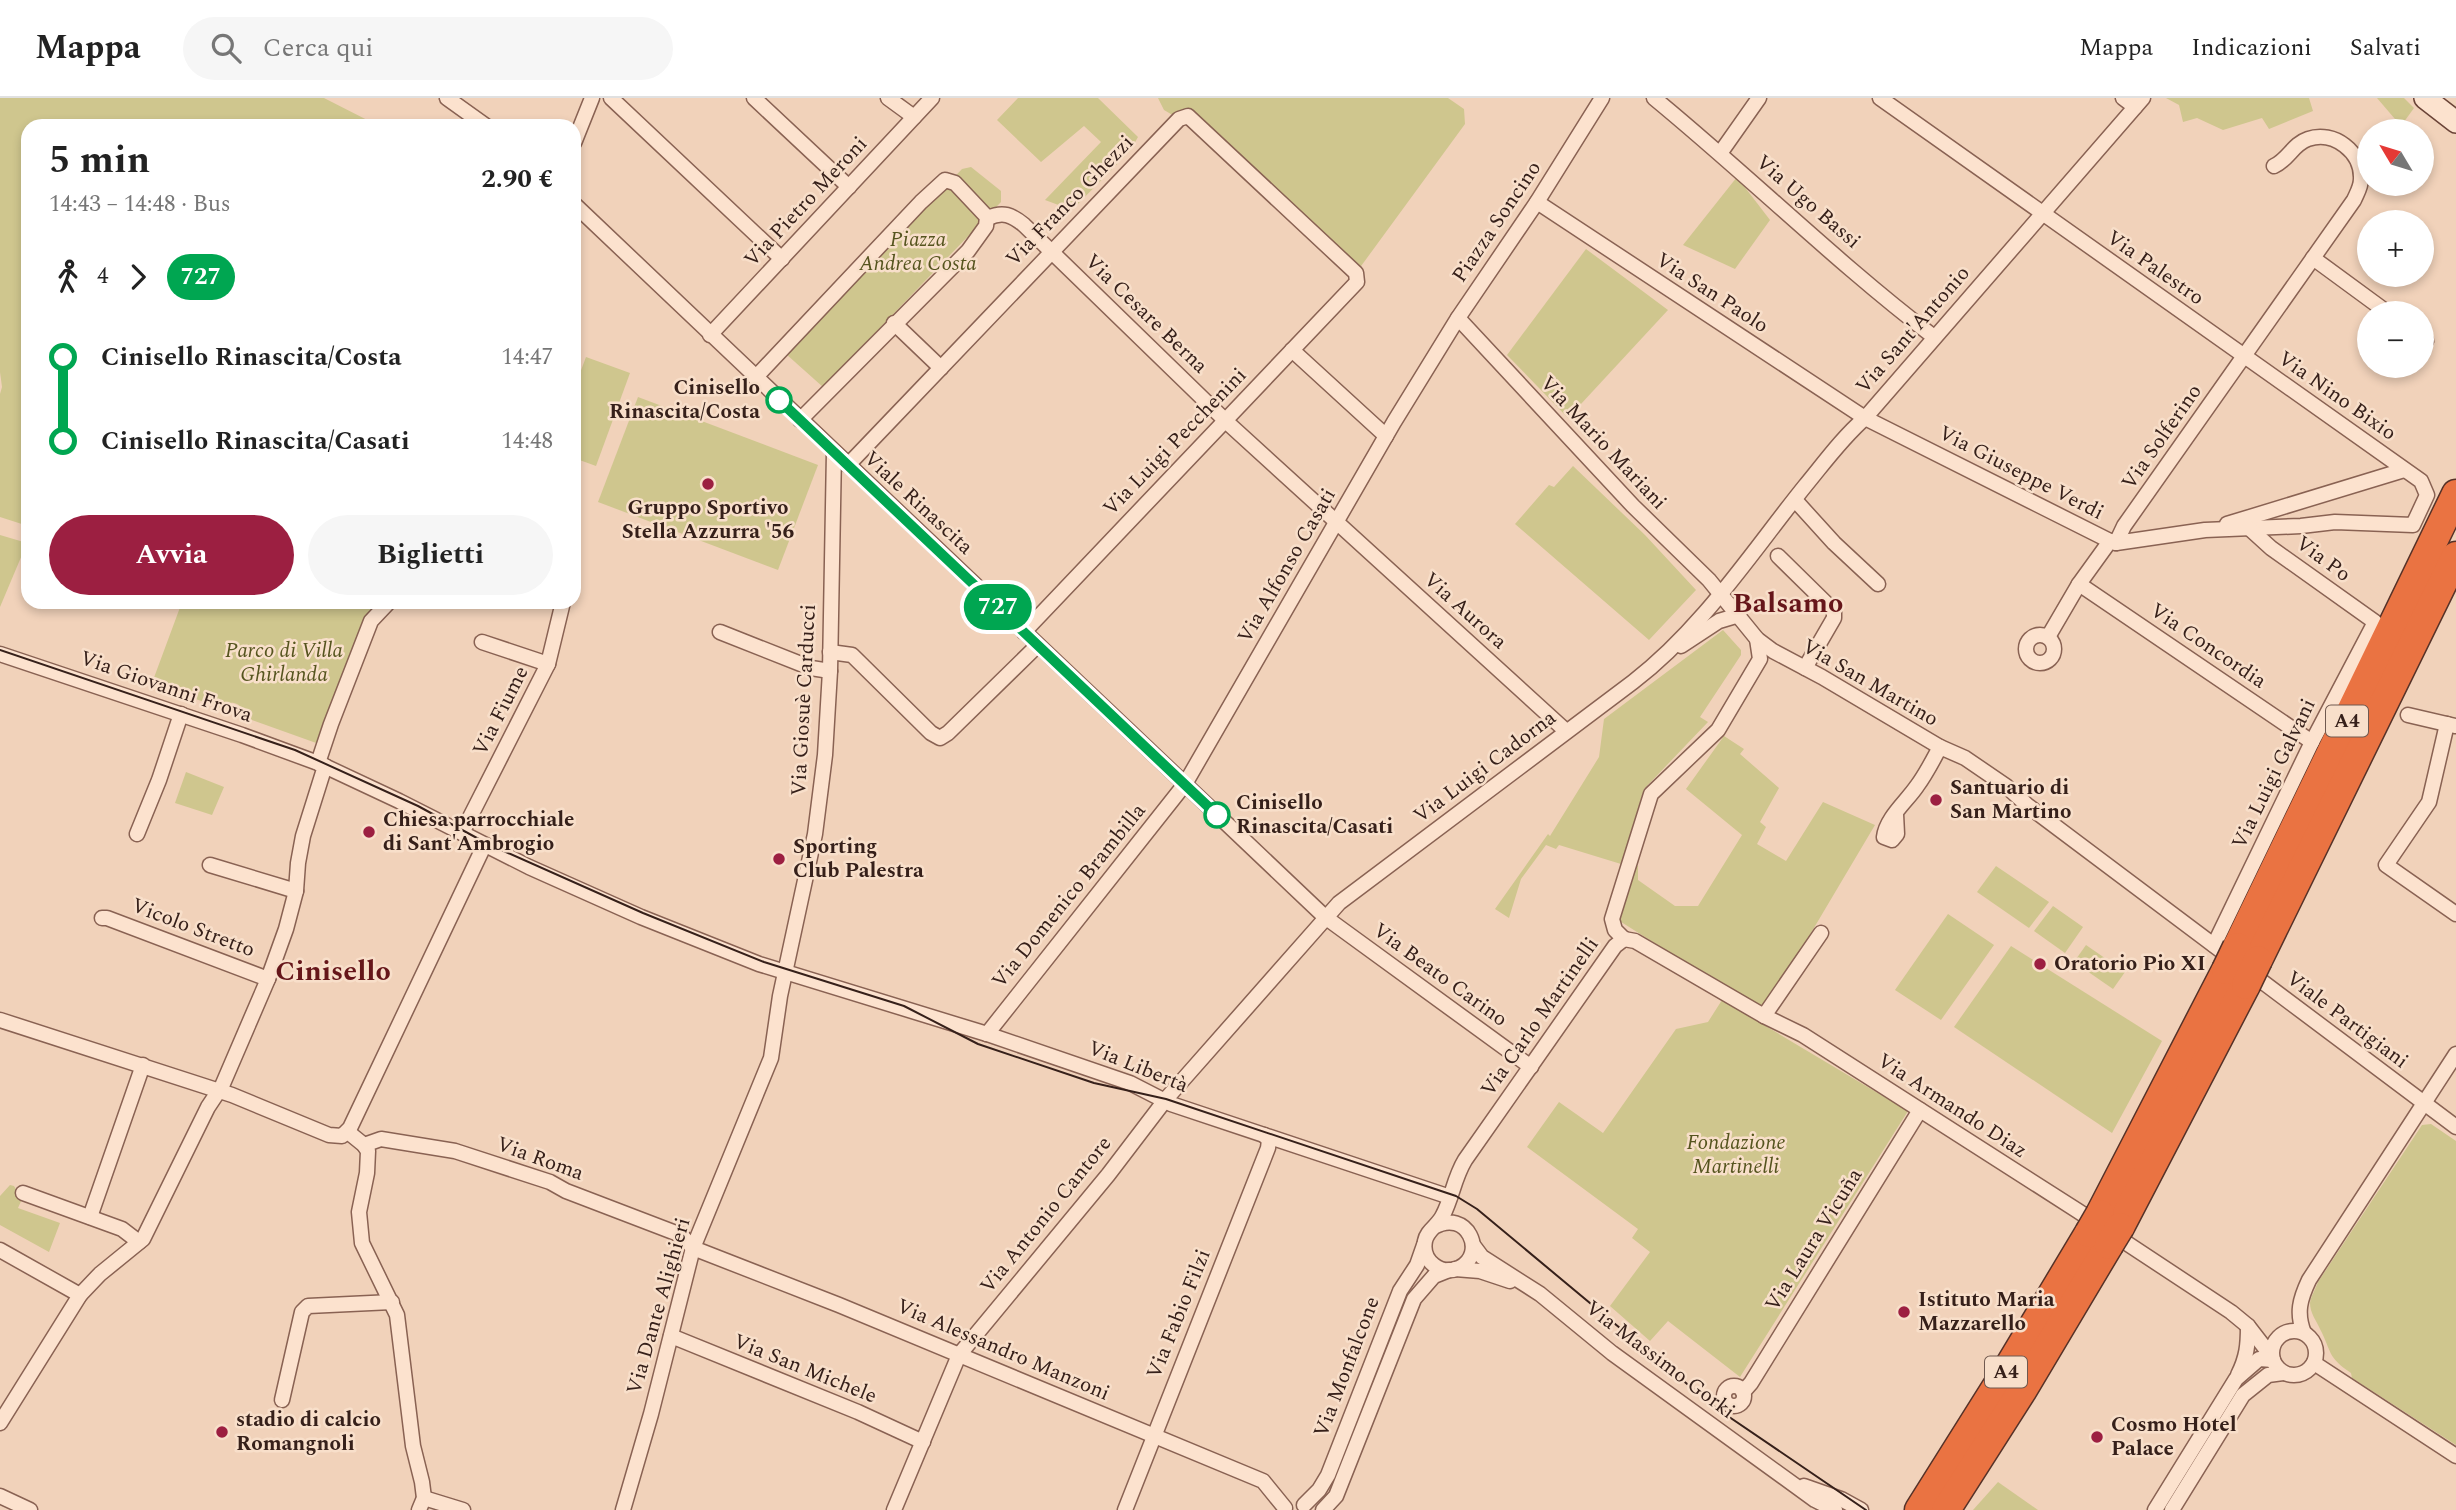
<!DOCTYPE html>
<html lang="it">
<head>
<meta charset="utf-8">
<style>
	:root { --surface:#fff; --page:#f6f6f6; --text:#222; --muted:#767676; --line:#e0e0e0; --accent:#9c1f41 }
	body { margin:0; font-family:Spectral,serif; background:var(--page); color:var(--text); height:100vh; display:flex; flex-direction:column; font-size:26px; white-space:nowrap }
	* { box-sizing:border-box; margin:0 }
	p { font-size:23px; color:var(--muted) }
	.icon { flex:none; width:38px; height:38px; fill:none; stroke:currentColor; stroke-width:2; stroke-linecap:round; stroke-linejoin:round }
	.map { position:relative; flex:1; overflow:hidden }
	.side { position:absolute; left:21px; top:21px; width:560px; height:490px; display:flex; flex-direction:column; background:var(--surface); border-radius:21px; box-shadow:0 4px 10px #0003 }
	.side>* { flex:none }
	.badge { padding:0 14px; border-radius:23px; font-size:24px; line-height:46px }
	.needle { width:46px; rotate:308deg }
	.buttons { position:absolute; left:2357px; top:21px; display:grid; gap:14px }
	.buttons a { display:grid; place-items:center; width:77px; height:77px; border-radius:50%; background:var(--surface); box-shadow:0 4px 10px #0003; font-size:35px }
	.map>.badge { position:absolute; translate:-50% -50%; box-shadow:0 0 0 4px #fff }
	.legs { display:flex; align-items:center; gap:10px; height:77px; padding:0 28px; font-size:23px }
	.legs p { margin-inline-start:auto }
	.head { display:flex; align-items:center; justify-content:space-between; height:119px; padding:0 28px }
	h1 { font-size:38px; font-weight:700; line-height:52px }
	.cta { display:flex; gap:14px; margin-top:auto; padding:14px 28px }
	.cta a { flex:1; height:80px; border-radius:42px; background:var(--accent); color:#fff; font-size:28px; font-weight:700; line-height:80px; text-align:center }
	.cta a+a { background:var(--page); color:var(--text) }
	ul { padding:0 28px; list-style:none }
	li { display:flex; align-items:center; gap:24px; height:84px; font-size:26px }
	li i { display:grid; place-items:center; width:10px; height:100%; margin:0 9px; background:currentColor }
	li i::after { content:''; width:18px; height:18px; margin:-9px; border:5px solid; border-radius:50%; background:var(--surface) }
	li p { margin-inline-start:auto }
	li:first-child i { background:linear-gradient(#0000 50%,currentColor 0) }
	li:last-child i { background:linear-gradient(currentColor 50%,#0000 0) }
	header { display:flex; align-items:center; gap:42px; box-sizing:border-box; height:98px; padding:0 35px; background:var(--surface); border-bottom:2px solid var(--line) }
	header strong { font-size:33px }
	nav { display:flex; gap:38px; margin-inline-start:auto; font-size:24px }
	.search { width:490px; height:63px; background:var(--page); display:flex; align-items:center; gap:18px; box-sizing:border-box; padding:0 24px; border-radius:38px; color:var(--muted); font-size:26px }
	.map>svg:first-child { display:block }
	.green { fill:#cfc68e }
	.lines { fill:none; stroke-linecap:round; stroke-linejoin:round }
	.minor-casing { stroke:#896253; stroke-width:17 }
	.secondary-casing { stroke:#6a4337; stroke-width:24 }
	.motorway-casing { stroke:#563228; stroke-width:31 }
	.minor { stroke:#fce2ce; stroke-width:14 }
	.secondary { stroke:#fce2ce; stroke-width:21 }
	.motorway { stroke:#ea7342; stroke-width:28 }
	.tram { stroke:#36201a; stroke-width:2 }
	.motorway-bridge-casing { stroke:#563228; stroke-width:31; stroke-linecap:butt }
	.motorway-bridge { stroke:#ea7342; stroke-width:28 }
	.line-1-casing { stroke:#fff; stroke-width:16 }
	.line-1 { stroke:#00a651; stroke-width:10 }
	.stop-1-dot { fill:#fff; stroke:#00a651; stroke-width:3.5 }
	.poi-dot { fill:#9c1f41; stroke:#f8dfca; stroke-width:2.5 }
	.labels { text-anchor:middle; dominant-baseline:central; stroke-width:5; stroke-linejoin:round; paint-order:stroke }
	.shield { fill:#f8dfca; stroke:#70594f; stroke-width:2 }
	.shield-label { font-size:19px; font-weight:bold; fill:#36201a }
	.street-label { font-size:21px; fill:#36201a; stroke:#f8dfca }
	.park-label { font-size:21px; font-style:italic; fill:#55541e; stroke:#f8dfca }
	.stop-label { font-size:21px; font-weight:bold; fill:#36201a; stroke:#f8dfca; text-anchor:end }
	.poi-label { font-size:21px; font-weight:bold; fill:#36201a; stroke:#f8dfca; text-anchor:start }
	.district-label { font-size:28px; font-weight:bold; fill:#66161a; stroke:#f8dfca }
</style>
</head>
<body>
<header>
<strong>Mappa</strong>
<div class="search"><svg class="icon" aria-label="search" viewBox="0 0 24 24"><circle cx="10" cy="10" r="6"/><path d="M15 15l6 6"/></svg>Cerca qui</div>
<nav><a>Mappa</a><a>Indicazioni</a><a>Salvati</a></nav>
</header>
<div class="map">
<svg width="2456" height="1412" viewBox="0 0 2456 1412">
	<rect width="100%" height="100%" fill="#f1d2ba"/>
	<g class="green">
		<path d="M 0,0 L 324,0 L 379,28 L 28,28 L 28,428 L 0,419 L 0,296 L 2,289 L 0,274 Z"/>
		<path d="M 1018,0 L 1098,0 L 1138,39 L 1130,53 L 1072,112 L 1045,102 L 1101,44 L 1084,28 L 1041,64 L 997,22 Z"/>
		<path d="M 1158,0 L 1448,0 L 1464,11 L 1465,26 L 1356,175 L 1188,26 L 1164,12 Z"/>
		<path d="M 2166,0 L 2309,0 L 2313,13 L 2269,31 L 2262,20 L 2223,32 L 2197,20 L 2183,24 L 2179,7 Z"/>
		<path d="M 2377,0 L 2404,0 L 2414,10 L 2401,28 Z"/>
		<path d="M 971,69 L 1001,93 L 1001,104 L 823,289 L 786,256 L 962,71 Z"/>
		<path d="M 1737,79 L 1770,122 L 1735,171 L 1683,147 Z"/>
		<path d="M 1586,151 L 1668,212 L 1568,320 L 1507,257 Z"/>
		<path d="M 586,259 L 630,275 L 596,368 L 574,360 L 574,291 Z"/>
		<path d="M 638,299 L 818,367 L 778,472 L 598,404 Z"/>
		<path d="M 1573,368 L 1645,437 L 1696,492 L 1649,542 L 1515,426 L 1549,387 L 1554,389 Z"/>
		<path d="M 0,437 L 27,445 L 0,509 Z"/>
		<path d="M 182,504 L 381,504 L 319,646 L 241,618 L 243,612 C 239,605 232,603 225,606 L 223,611 L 152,585 Z"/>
		<path d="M 1723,532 L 1741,552 L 1741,557 L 1700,619 L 1708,624 L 1644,691 L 1621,766 L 1559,747 L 1556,751 L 1546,747 L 1521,781 L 1509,820 L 1495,811 L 1548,736 L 1550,738 L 1599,659 L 1604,621 Z"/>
		<path d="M 1724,638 L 1744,651 L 1740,656 L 1779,690 L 1760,724 L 1766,729 L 1757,746 L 1786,763 L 1823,704 L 1875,727 L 1764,914 L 1618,822 L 1633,766 L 1638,768 L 1638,782 L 1675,808 L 1698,808 L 1742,737 L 1686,691 Z"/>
		<path d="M 186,674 L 224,689 L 212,717 L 175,705 Z"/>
		<path d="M 1996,768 L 2049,804 L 2029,830 L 1977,794 Z"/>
		<path d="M 2053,808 L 2083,829 L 2065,855 L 2034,833 Z"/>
		<path d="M 1948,816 L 1994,847 L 1941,922 L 1895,892 Z"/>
		<path d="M 2086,847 L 2125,874 L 2113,891 L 2074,864 Z"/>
		<path d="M 2011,848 L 2162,943 L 2112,1035 L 1954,929 Z"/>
		<path d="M 1722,902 L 1908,1013 L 1740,1279 L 1668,1223 L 1650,1243 L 1610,1208 L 1650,1154 L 1632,1140 L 1638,1131 L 1527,1049 L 1559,1004 L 1603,1035 L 1676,931 L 1708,924 Z"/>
		<path d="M 2431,1026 L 2456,1043 L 2456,1347 L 2352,1280 L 2351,1275 C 2327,1259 2332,1254 2320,1231 C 2316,1222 2310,1215 2310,1205 C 2311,1198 2316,1190 2318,1184 L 2422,1027 Z"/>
		<path d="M 10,1087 L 14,1088 L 22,1101 L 18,1110 L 60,1125 L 49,1154 L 0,1127 L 0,1098 Z"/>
		<path d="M 1998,1384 L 2038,1412 L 1973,1412 Z"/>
	</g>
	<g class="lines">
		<g class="minor-casing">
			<g id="minor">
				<path d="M 447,0 L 486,28"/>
				<path d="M 611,0 L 782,161"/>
				<path d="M 754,0 L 849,89"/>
				<path d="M 888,0 L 914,19"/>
				<path d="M 1654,0 C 1749,78 1837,165 1934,239"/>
				<path d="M 2123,0 L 2135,9"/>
				<path d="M 574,45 L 592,0"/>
				<path d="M 1721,54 L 1759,0"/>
				<path d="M 1537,104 L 1865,320 L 2110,443 L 2116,445 L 2205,432 L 2301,428 L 2335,424 L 2413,427 L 2427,397 L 2421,383 L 1880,0"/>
				<path d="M 574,106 L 1325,819 L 1531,969"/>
				<path d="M 988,120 C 1003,113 1012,117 1024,127 L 1230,327 L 1566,633"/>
				<path d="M 2313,160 L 2388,215"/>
				<path d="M 1458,220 L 1633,408 L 1709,482 L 1757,541 L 1773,553 L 1822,579 L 1940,649 L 1965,660 L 2006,688 L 2027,707 L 2456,1029"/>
				<path d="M 894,225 L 941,270"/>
				<path d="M 710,237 L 932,0"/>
				<path d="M 2422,241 L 2426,243"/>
				<path d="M 1292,252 L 1386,338"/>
				<path d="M 755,280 L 921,104 L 945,82 L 955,85 L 987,119 L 986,128 L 968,153 L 800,322"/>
				<path d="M 848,367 L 1179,21 L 1188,18 L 1356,175 L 1357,184 L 1024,534"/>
				<path d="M 1795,402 L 1834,445 L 1878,486"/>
				<path d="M 2227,426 L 2404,372"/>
				<path d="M 2116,445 L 2124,428 L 2354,102 C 2357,95 2361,89 2361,81 C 2362,54 2334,32 2308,41 C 2293,46 2288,62 2274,68"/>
				<path d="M 1778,458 L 1834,513 L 1834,520 L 1805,570"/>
				<path d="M 2079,486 L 2312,644"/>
				<path d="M 720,534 L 811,570 L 830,573"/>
				<circle cx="2040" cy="551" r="14"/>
				<path d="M 2048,539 L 2079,486 L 2110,443"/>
				<path d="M 482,544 L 548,566"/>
				<path d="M 1681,548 L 1719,523 L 1739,517"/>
				<path d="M 830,554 L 852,557 L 931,635 L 940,640 L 948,635 L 1038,547"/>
				<path d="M 0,556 L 242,637 L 318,665 L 399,703 L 529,769 L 641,819 L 759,866 L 987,936 L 1130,985 L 1171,1006 L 1450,1099"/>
				<path d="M 2408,617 L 2455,628"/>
				<path d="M 2447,626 L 2429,704 L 2386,767 L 2456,816"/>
				<path d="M 318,665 L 331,626 L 371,523 L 389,504"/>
				<path d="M 1896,716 L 1897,736 L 1892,742 L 1884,739 C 1886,720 1907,703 1917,688 C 1926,676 1933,662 1940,649"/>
				<path d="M 462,735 L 548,566 L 563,504"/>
				<path d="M 137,736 L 159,682 L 181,616"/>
				<path d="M 210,767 L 296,793"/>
				<path d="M 102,820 L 107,820 L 268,881"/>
				<path d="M 1624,841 L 1635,843 L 1764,918 L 1803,937 L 2078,1113 L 2231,1214 L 2248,1228 L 2272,1259"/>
				<path d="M 1624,841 L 1615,832 L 1612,821 L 1651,696 L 1718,632 L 1760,561 L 1757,541"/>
				<path d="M 2214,847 L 2312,644 L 2375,524 L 2271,450 L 2249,430"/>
				<path d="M 1764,918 L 1821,835"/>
				<path d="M 0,922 L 232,997 L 329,1037 L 342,1038 L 350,1030 L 484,748"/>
				<path d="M 987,936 L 1185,686 L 1394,324 L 1458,220 L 1537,104 L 1602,0"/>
				<path d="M 348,1034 L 364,1047 L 368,1053 L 367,1075 L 359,1114 L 362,1145 L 397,1217 L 413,1348 L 422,1384 L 424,1400 L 419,1412"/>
				<path d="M 364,1047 L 381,1041 L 455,1053 L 550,1084 L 566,1093 L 681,1137 L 693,1150 L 839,1207 L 1263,1383 L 1285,1410"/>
				<path d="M 23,1095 L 122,1131 L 139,1144"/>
				<path d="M 90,1119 L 143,967"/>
				<path d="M 1434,1129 C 1467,1110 1488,1156 1459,1170 C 1441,1178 1421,1163 1425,1143 C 1427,1132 1438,1128 1443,1117 C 1452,1100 1454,1080 1465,1062 L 1615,848 L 1624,841"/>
				<path d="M 1473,1147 L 1482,1159 L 1540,1196 L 1612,1255 L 1815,1402 L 1835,1412"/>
				<path d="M 0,1152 L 80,1197"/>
				<path d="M 1455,1171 L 1480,1173 L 1510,1183"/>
				<circle cx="2294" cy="1255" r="22"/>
				<path d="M 2304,1235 C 2296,1215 2300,1201 2309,1182 L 2456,956"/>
				<path d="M 671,1238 L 858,1314 L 923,1344"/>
				<path d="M 2314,1265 L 2456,1358"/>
				<path d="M 2238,1277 C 2247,1259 2248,1247 2248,1228"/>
				<circle cx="1734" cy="1298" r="10"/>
				<path d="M 1743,1294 L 1751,1285 L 1920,1012"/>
				<path d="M 282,1302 L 302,1214 L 308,1208 L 392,1204"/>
				<path d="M 0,1325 L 80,1197 L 100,1176 L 143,1141 L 208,1009 L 222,988 L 268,881 L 286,831 L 296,793 L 298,765 L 303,738 L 325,668"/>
				<path d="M 1804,1388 L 1841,1401 L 1861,1412"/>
				<path d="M 0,1398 L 30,1412"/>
				<path d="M 424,1400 L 463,1412"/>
				<path d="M 1304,1407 L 1319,1392 L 1328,1377 L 1400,1193 L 1417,1167 L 1424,1147"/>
				<path d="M 623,1412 L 651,1316 L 693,1150 L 771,960 L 780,898 L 815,736 L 825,657 L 830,573 L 834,354"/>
				<path d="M 894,1412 L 959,1257 L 1108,1077 L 1166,1001 L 1339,805 L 1633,584 C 1702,531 1751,455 1805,388 C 1824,365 1842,340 1865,320 L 2143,0"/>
				<path d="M 1125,1412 L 1268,1050 L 1269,1042 L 1264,1037"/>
				<path d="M 1323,1412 L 1336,1398 L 1414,1201 L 1434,1178 L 1449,1172"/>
				<path d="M 2155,1412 L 2236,1281 L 2259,1261 L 2273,1262"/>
				<path d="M 2172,1412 L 2243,1297 L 2268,1277 L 2283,1275"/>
			</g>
		</g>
		<g class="secondary-casing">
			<path id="secondary" d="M 2425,0 L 2456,24"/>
		</g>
		<g class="motorway-casing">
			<g id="motorway">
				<path d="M 2237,849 L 2456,396"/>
				<path d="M 2258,862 L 2456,458"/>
				<path d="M 2100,1116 L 2226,872"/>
				<path d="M 2120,1129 L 2246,887"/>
				<path d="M 1919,1412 L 2002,1280 L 2089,1135"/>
				<path d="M 1946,1412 L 2022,1293 L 2109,1147"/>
			</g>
		</g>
		<use href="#minor" class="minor"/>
		<use href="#secondary" class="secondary"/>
		<use href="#motorway" class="motorway"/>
		<path class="tram" d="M 0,552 L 295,652 L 418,708 L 488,746 L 643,815 L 764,864 L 904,908 L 978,946 L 1094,985 L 1166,1001 L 1456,1098 L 1477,1111 L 1716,1310 L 1866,1412"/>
		<g class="motorway-bridge-casing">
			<g id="motorway-bridge">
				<path d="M 2226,872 L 2237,849"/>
				<path d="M 2246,887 L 2258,862"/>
				<path d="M 2089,1135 L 2100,1116"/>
				<path d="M 2109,1147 L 2120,1129"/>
			</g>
		</g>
		<use href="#motorway-bridge" class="motorway-bridge"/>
	</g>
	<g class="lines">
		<g class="line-1-casing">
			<path id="line-1" d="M 779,302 L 1217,717"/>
		</g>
		<use href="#line-1" class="line-1"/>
	</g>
	<g class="stop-1-dot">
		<circle cx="779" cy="302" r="12"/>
		<circle cx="1217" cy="717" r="12"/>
	</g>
	<g class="poi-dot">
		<circle cx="708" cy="386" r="7"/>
		<circle cx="1936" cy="702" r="7"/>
		<circle cx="369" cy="734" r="7"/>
		<circle cx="779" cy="761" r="7"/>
		<circle cx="2040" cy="866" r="7"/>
		<circle cx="1904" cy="1214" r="7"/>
		<circle cx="222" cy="1334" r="7"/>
		<circle cx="2097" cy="1339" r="7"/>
	</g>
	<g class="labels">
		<g class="shield">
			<rect x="2326" y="607.5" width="42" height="31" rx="5"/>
			<rect x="1985" y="1258.5" width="42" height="31" rx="5"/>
		</g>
		<g class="shield-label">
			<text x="2347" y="623">A4</text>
			<text x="2006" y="1274">A4</text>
		</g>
		<g class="street-label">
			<text transform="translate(1070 103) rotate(-46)">Via Franco Ghezzi</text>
			<text transform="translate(806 104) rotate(-47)">Via Pietro Meroni</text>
			<text transform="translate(1808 104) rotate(41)">Via Ugo Bassi</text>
			<text transform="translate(1497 124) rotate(-56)">Piazza Soncino</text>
			<text transform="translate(2155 170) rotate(35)">Via Palestro</text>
			<text transform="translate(1712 195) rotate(33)">Via San Paolo</text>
			<text transform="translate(1146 216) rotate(44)">Via Cesare Berna</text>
			<text transform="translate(1913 232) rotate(-49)">Via Sant'Antonio</text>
			<text transform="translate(2337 298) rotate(35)">Via Nino Bixio</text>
			<text transform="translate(2162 339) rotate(-55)">Via Solferino</text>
			<text transform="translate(1175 344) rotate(-46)">Via Luigi Pecchenini</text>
			<text transform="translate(1603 345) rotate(47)">Via Mario Mariani</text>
			<text transform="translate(2021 375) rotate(27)">Via Giuseppe Verdi</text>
			<text transform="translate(918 405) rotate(43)">Viale Rinascita</text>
			<text transform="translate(2323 461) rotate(36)">Via Po</text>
			<text transform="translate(1287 468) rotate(-60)">Via Alfonso Casati</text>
			<text transform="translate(1465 513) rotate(42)">Via Aurora</text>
			<text transform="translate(2208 548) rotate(34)">Via Concordia</text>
			<text transform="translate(1870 585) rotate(30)">Via San Martino</text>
			<text transform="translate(166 589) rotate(19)">Via Giovanni Frova</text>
			<text transform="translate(804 602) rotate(-87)">Via Giosuè Carducci</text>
			<text transform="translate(501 613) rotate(-63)">Via Fiume</text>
			<text transform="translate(1485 669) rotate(-37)">Via Luigi Cadorna</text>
			<text transform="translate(2274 676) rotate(-64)">Via Luigi Galvani</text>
			<text transform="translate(1069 798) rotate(-51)">Via Domenico Brambilla</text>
			<text transform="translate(193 830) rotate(21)">Vicolo Stretto</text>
			<text transform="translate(1440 877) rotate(36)">Via Beato Carino</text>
			<text transform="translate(1540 919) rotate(-55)">Via Carlo Martinelli</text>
			<text transform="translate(2347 922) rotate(37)">Viale Partigiani</text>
			<text transform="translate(1138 969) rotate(22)">Via Libertà</text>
			<text transform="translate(1952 1008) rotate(33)">Via Armando Diaz</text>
			<text transform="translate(540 1061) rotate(20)">Via Roma</text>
			<text transform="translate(1046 1117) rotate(-51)">Via Antonio Cantore</text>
			<text transform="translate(1814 1142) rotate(-58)">Via Laura Vicuña</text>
			<text transform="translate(659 1208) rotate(-74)">Via Dante Alighieri</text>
			<text transform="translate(1179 1216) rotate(-68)">Via Fabio Filzi</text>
			<text transform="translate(1003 1252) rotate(23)">Via Alessandro Manzoni</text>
			<text transform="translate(1660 1262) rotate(37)">Via Massimo Gorki</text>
			<text transform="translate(1347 1269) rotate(-69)">Via Monfalcone</text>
			<text transform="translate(805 1271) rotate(22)">Via San Michele</text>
		</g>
		<g class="park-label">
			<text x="918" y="142">Piazza<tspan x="918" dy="24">Andrea Costa</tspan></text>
			<text x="284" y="553">Parco di Villa<tspan x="284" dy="24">Ghirlanda</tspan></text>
			<text x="1736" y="1045">Fondazione<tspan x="1736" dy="24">Martinelli</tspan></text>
		</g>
		<g class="stop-label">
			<text x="760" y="290">Cinisello<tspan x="760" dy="24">Rinascita/Costa</tspan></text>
			<text x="1236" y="705" text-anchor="start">Cinisello<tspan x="1236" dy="24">Rinascita/Casati</tspan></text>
		</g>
		<g class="poi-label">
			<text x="708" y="410" text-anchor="middle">Gruppo Sportivo<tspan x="708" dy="24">Stella Azzurra '56</tspan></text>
			<text x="1950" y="690">Santuario di<tspan x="1950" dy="24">San Martino</tspan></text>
			<text x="383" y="722">Chiesa parrocchiale<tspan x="383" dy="24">di Sant'Ambrogio</tspan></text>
			<text x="793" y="749">Sporting<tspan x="793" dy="24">Club Palestra</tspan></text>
			<text x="2054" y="866">Oratorio Pio XI</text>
			<text x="1918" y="1202">Istituto Maria<tspan x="1918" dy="24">Mazzarello</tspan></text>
			<text x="236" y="1322">stadio di calcio<tspan x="236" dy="24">Romangnoli</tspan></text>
			<text x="2111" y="1327">Cosmo Hotel<tspan x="2111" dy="24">Palace</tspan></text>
		</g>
		<g class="district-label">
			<text x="1788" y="505">Balsamo</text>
			<text x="333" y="873">Cinisello</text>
		</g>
	</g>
</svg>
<div class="buttons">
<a><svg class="needle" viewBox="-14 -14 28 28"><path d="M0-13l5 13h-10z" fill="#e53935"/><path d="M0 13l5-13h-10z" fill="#767676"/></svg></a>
<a>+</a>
<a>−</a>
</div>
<b class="badge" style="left:998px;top:509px;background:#00a651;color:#fff">727</b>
<section class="side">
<div class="head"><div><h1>5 min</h1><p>14:43 – 14:48 · Bus</p></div><b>2.90 €</b></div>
<div class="legs"><svg class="icon" aria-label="walk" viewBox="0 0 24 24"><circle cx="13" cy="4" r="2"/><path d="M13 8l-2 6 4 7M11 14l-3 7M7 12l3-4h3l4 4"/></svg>4<svg class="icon" aria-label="forward" viewBox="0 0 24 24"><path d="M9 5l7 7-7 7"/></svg><b class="badge" style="background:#00a651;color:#fff">727</b></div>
<ul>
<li><i style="color:#00a651"></i><b>Cinisello Rinascita/Costa</b><p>14:47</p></li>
<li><i style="color:#00a651"></i><b>Cinisello Rinascita/Casati</b><p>14:48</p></li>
</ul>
<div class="cta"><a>Avvia</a><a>Biglietti</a></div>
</section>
</div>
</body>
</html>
